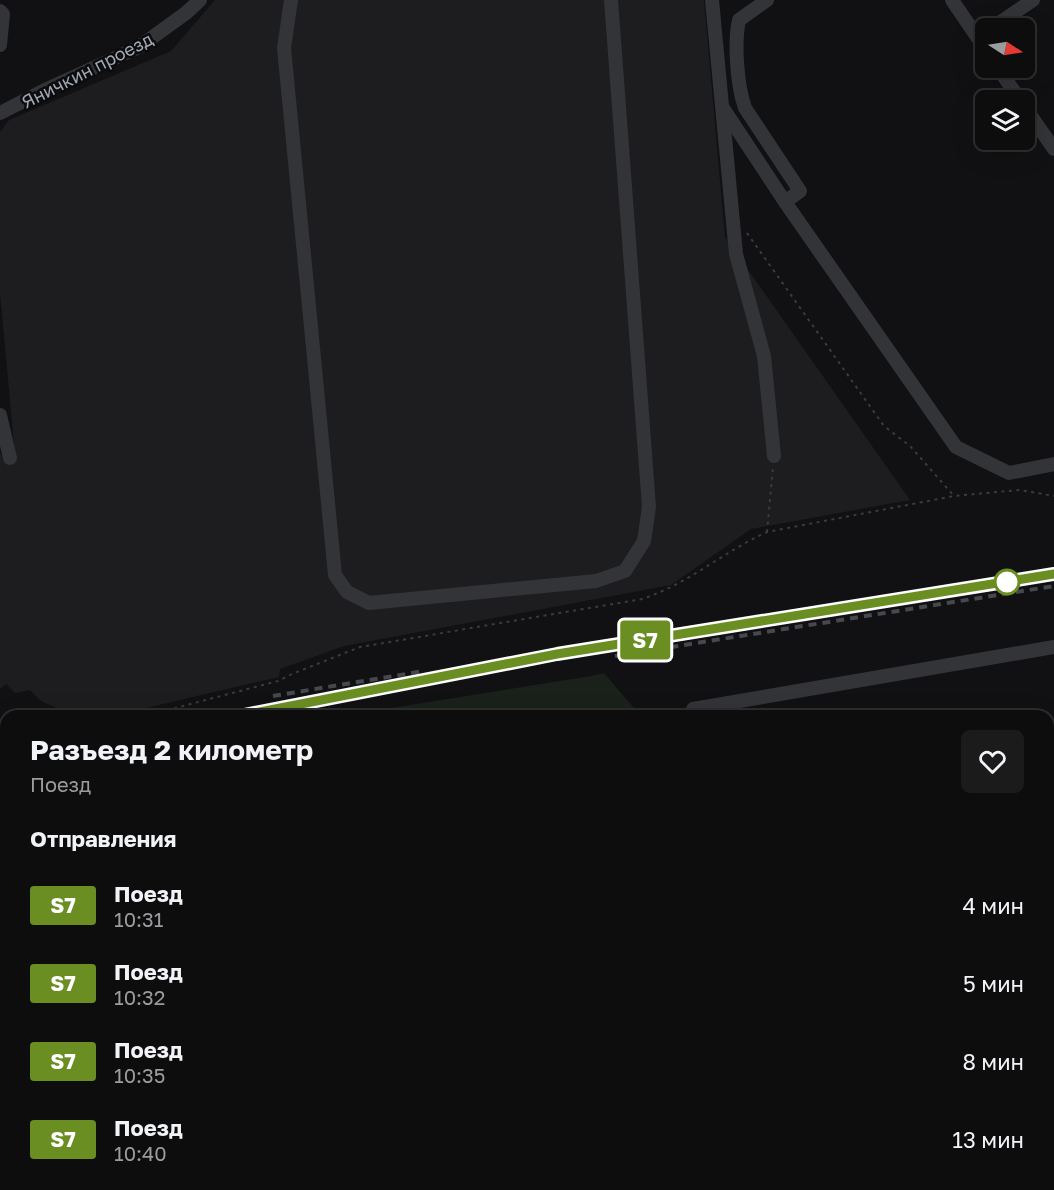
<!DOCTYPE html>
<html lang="ru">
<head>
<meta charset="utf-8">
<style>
	:root { --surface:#0d0d0e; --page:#1b1b1c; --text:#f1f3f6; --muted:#9a9c9e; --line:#2d2d2e }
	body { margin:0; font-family:"Golos Text",sans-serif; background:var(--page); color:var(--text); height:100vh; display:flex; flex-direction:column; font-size:22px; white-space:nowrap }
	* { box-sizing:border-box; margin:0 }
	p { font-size:20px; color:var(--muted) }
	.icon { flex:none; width:33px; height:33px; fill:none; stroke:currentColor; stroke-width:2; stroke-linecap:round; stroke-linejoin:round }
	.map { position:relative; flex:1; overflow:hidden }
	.side { position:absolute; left:0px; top:710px; width:1054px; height:482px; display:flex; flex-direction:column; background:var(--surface); border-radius:18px 18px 0 0; box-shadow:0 6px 24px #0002,0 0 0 2px var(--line) }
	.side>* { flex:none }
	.badge { padding:0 12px; border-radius:4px; font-size:21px; line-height:39px }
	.needle { width:39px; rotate:102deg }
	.buttons { position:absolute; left:975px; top:18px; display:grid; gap:12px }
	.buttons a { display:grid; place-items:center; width:60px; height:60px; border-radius:9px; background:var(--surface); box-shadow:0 6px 24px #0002,0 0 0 2px var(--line); font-size:30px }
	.map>.badge { position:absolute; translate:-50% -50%; box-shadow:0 0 0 3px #fff }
	h2 { padding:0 30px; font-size:22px; line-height:54px }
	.round { display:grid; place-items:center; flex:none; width:63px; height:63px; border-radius:9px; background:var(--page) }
	.overview { display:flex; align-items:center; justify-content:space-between; height:102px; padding:0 30px }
	h1 { font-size:28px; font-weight:700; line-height:45px }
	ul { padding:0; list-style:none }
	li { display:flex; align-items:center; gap:18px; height:78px; padding:0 30px }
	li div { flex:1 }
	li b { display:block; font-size:22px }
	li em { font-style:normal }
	li .badge { min-width:66px; font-weight:700; text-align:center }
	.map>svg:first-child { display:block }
	.built { fill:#1d1d20 }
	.green { fill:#19211a }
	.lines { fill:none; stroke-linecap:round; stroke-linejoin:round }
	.path { stroke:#383b3f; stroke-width:2; stroke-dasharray:3 4.5; stroke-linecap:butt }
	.minor { stroke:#323438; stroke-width:14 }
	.highway { stroke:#5e6269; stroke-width:20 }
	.rail { stroke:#45484d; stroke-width:4; stroke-dasharray:8 6; stroke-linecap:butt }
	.line-casing { stroke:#fff; stroke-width:14 }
	.line { stroke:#6b8e23; stroke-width:9 }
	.stop-dot { fill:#fff; stroke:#6b8e23; stroke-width:3 }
	.labels { text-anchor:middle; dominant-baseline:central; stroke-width:5; stroke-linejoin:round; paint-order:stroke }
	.street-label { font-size:18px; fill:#a2a9b4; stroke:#0c0c0e }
</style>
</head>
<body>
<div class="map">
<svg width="1054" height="1190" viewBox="0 0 1054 1190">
	<rect width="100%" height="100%" fill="#111113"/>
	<g class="built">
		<path d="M 215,0 L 704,0 L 725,237 L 910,500 L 751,529 L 671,585 L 344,646 L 280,669 L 279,677 L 116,715 L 62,715 L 59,709 L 41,701 L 30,690 L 15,693 L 6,684 L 0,689 L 0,452 L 4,460 L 15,455 L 0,293 L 0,132 L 9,120 L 171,51 Z"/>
		<path d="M 1054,1095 L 1054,1190 L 917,1190 L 924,1185 L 1048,1185 L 1049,1099 Z"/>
	</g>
	<g class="green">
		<path d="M 604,673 L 640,715 L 348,715 L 591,676 Z"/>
		<path d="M 6,772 L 6,1185 L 636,1185 L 630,1190 L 0,1190 L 0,773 Z"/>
	</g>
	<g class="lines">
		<g class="path">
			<path d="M 747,233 L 884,426 L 910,446 L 954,496"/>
			<path d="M 767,532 L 773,467"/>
			<path d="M 145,716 L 278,681 L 292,674 L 360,647 L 642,599 C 688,584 723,552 767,532 L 954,496 L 1019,490 L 1054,496"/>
			<path d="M 0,822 L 6,824"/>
			<path d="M 677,1190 L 686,1185"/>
		</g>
		<g class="minor">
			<path d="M 291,0 L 284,48 L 335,575 L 347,592 L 369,603 L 596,581 L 625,571 L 644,541 L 649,507 L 611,0"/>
			<path d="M 712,0 L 736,254 L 764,356 L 774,456"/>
			<path d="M 952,0 L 986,50"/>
			<path d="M 0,11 L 3,14 L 0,45"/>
			<path d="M 992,28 L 1033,0"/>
			<path d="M 998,68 L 1020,100"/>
			<path d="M 1024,106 L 1054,149"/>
			<path d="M 723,108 L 785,202 L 800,191 L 745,108 C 737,85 734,43 739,20 L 767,0"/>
			<path d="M 0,113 L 47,89 L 139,47 L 186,13 L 200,0"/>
			<path d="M 785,202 L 956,447 L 1009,473 L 1054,464"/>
			<path d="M 0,415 L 10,458"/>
			<path d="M 693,709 L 1054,647"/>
			<path d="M 0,870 L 6,869"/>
			<path d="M 0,941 L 6,940"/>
			<path d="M 1048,967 L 1054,963"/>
			<path d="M 0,1014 L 6,1012"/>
			<path d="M 1048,1084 L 1054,1080"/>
			<path d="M 0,1150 L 6,1147"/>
			<path d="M 1048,1151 L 1054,1147"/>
			<path d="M 111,1190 L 122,1185"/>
			<path d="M 315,1190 L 323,1185"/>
			<path d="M 403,1190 L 409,1185"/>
			<path d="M 528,1190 L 535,1185"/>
			<path d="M 743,1190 L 749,1185"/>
			<path d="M 908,1190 L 914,1185"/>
		</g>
		<g class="highway">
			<path d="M 1048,1000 L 1054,996"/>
			<path d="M 1048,1053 L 1054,1048"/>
			<path d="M 793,1190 L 800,1185"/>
			<path d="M 867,1190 L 874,1185"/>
		</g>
		<g class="rail">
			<path d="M 615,656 L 1054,586"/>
			<path d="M 273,696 L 424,671"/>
			<path d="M 239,716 L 557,654 L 1054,574"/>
			<path d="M 0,760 L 6,758"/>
		</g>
	</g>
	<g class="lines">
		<g class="line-casing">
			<path id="line" d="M 239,716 L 557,654 L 1054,574"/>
		</g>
		<use href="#line" class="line"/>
	</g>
	<circle class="stop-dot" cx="1007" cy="582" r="12"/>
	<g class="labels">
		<g class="street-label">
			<text transform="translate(87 70) rotate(-27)">Яничкин проезд</text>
		</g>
	</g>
</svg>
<div class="buttons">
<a><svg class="needle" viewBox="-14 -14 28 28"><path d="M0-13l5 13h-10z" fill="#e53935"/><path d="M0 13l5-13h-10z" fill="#9a9c9e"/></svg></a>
<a><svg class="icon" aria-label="layers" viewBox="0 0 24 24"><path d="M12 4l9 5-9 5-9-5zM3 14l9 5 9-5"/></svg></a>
</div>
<b class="badge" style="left:645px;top:640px;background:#6b8e23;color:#fff">S7</b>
<section class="side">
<div class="overview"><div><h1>Разъезд 2 километр</h1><p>Поезд</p></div><a class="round"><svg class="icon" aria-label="heart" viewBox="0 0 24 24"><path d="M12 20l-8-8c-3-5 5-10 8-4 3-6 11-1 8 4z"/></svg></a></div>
<h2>Отправления</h2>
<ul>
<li><span class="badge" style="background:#6b8e23;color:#fff">S7</span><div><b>Поезд</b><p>10:31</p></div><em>4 мин</em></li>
<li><span class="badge" style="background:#6b8e23;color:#fff">S7</span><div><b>Поезд</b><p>10:32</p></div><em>5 мин</em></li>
<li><span class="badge" style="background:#6b8e23;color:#fff">S7</span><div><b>Поезд</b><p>10:35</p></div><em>8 мин</em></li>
<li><span class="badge" style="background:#6b8e23;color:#fff">S7</span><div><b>Поезд</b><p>10:40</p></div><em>13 мин</em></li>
</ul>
</section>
</div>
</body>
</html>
